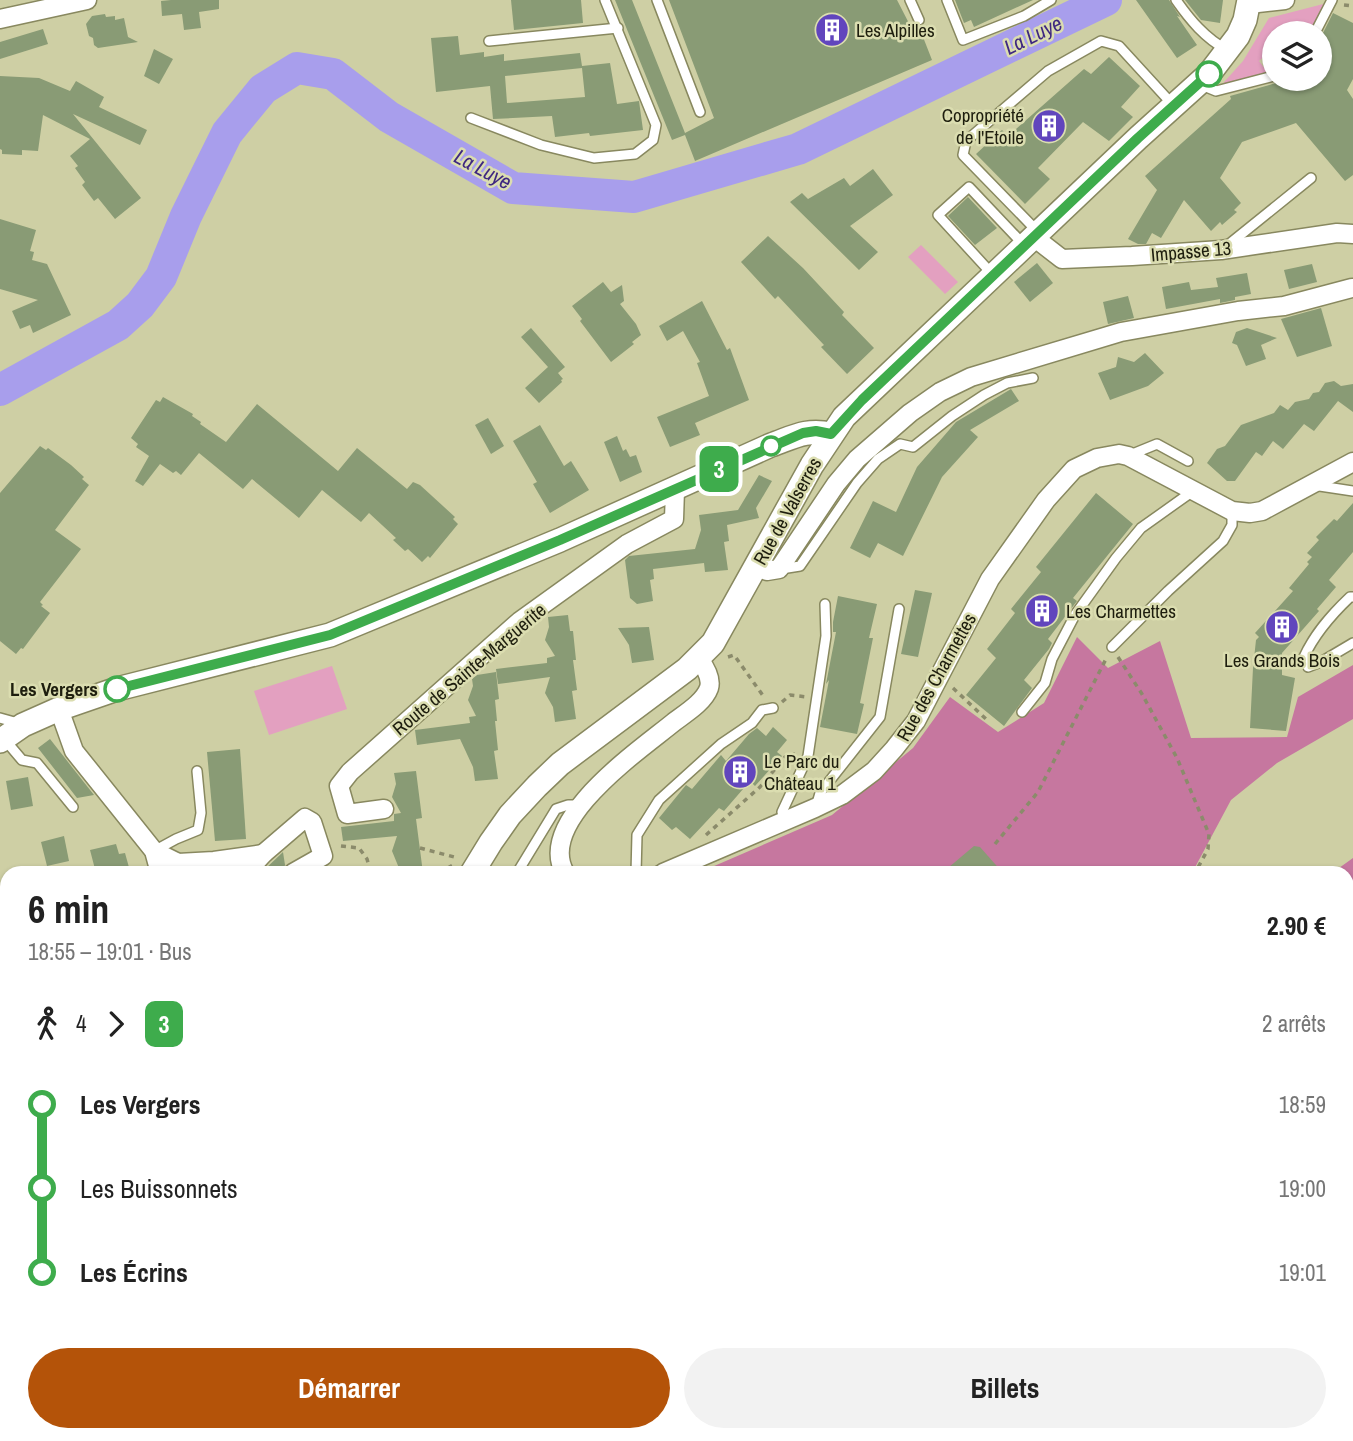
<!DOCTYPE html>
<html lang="fr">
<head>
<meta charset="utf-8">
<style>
	:root { --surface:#fff; --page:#f2f2f2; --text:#222; --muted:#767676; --accent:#b45309 }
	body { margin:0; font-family:"Archivo Narrow",sans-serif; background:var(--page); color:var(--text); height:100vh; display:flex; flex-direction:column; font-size:26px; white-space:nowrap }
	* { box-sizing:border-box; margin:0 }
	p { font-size:23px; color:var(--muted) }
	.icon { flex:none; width:38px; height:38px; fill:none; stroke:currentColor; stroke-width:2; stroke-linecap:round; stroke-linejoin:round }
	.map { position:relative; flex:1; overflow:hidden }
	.side { position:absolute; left:0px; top:866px; width:1354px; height:576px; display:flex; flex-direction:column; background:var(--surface); border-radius:21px 21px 0 0; box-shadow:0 2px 5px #0004 }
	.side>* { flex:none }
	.badge { padding:0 14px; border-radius:10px; font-size:24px; line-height:46px }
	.fabs { position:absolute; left:1262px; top:21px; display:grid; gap:14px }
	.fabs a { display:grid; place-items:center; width:70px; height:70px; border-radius:50%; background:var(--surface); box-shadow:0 2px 5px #0004; font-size:35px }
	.map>.badge { position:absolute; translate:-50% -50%; box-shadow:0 0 0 4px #fff }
	.legs { display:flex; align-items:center; gap:10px; height:77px; padding:0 28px; font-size:23px }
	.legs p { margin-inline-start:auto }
	.summary { display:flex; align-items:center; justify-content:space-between; height:119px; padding:0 28px }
	h1 { font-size:38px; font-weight:700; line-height:52px }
	.button { display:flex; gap:14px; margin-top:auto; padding:14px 28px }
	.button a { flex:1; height:80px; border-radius:42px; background:var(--accent); color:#fff; font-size:28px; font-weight:700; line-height:80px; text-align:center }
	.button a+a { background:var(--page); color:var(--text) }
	ul { padding:0 28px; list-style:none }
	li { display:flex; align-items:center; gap:24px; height:84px; font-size:26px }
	li i { display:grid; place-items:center; width:10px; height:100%; margin:0 9px; background:currentColor }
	li i::after { content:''; width:18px; height:18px; margin:-9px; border:5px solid; border-radius:50%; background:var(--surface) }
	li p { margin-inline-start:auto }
	li:first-child i { background:linear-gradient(#0000 50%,currentColor 0) }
	li:last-child i { background:linear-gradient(currentColor 50%,#0000 0) }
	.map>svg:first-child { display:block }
	.green { fill:#e3a0c0 }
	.forest { fill:#c6779f }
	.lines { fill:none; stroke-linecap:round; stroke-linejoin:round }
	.river { stroke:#a89eec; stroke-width:32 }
	.building { fill:#899b75; fill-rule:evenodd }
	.lane-casing { stroke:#88885f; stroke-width:12 }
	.street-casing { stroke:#88885f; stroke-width:21 }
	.secondary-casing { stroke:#88885f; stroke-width:26 }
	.path { stroke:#8b8b6b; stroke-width:3.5; stroke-dasharray:5 5; stroke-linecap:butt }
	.lane { stroke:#fff; stroke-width:9 }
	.street { stroke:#fff; stroke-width:18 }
	.secondary { stroke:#fff; stroke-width:23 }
	.line-1-casing { stroke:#fff; stroke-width:16 }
	.line-1 { stroke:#3eac4c; stroke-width:10 }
	.stop-1-dot { fill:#fff; stroke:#3eac4c; stroke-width:3.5 }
	.labels { text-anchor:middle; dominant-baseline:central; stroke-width:5; stroke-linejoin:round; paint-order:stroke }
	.poi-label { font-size:19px; fill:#1e1e0e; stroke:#dbddb0; text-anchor:start }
	.street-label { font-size:19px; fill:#1e1e0e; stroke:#dbddb0 }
	.stop-label { font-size:19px; font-weight:bold; fill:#1e1e0e; stroke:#dbddb0; text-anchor:end }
	.water-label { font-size:21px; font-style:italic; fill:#3e2780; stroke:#dbddb0 }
</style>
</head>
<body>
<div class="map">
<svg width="1353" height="1441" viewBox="0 0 1353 1441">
	<rect width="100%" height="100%" fill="#cecfa4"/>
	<g class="green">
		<path d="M 1331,2 L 1315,33 L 1296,33 L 1294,31 L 1274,33 L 1274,48 L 1259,61 L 1272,78 L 1216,91 L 1243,61 L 1269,18 Z"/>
		<path d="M 921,245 L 958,282 L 945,294 L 908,257 Z"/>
		<path d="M 332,666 L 347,709 L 269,735 L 254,691 Z"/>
	</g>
	<g class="forest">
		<path d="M 1077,637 L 1108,668 L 1160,641 L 1191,738 L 1287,737 L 1298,697 L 1353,665 L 1353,719 L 1277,763 L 1231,800 L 1192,873 L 698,873 L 832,815 L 913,748 L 950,697 L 998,732 L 1044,703 Z"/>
		<path d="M 1353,858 L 1353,1055 L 1348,1057 L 1348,873 L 1332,873 Z"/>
		<path d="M 1348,1302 L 1353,1302 L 1353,1441 L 747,1441 L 833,1439 L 852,1435 L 1348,1435 Z"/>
	</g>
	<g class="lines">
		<path class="river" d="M 0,390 L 118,325 L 140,305 L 161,277 L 186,216 L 227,133 L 263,89 L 297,68 L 333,74 L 389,117 L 513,188 L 634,197 L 798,149 L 1106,0"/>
	</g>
	<g class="building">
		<path d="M 171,0 L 219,0 L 219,9 L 199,12 L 201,28 L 184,30 L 182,14 L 162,16 L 161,1 Z"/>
		<path d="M 511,0 L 581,0 L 583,23 L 514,30 Z"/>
		<path d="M 615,0 L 632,0 L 685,133 L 714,118 L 669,0 L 897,0 L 915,35 L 918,39 L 923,37 L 932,60 L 695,161 L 685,135 L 672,140 Z"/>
		<path d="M 955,0 L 1033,0 L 974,27 L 971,20 L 964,23 Z"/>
		<path d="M 1136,0 L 1169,0 L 1180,17 L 1177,16 L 1197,45 L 1177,58 Z"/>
		<path d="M 1185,0 L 1223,0 L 1220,23 L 1201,20 Z"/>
		<path d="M 1333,13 L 1353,23 L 1353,79 L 1347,90 L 1353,99 L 1353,175 L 1345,181 L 1296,123 L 1242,142 L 1220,178 L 1241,203 L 1234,210 L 1237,212 L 1222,225 L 1220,222 L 1211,231 L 1184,200 L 1161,238 L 1152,233 L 1146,244 L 1138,244 L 1128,239 L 1157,190 L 1145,176 L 1231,99 L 1230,96 L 1276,83 L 1280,79 L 1320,79 L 1320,39 Z"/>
		<path d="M 105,14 L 106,17 L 115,16 L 115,20 L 124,18 L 128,37 L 138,42 L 98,48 L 94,45 L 93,38 L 89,36 L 86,24 L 92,16 Z"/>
		<path d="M 43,29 L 48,44 L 0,59 L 0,42 Z"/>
		<path d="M 458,36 L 460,55 L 484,52 L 484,57 L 504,54 L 504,61 L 580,53 L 582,66 L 610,63 L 617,104 L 639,101 L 643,130 L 590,136 L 589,133 L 555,137 L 552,116 L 493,119 L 490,86 L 436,92 L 431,38 ZM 582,68 L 585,97 L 507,103 L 505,76 Z"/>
		<path d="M 154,49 L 173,59 L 159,84 L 144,76 Z"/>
		<path d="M 1109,57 L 1140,86 L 1121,107 L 1133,117 L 1109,141 L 1083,122 L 1038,168 L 1050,179 L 1025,204 L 976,154 L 1002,130 L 1008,136 L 1084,69 L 1091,74 Z"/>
		<path d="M 0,76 L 39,78 L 70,91 L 76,81 L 104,97 L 99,107 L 147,130 L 140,145 L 73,114 L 141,198 L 115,219 L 98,198 L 94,201 L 82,185 L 85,182 L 75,168 L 78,166 L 70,156 L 90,139 L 43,115 L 38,151 L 22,150 L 22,155 L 2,154 L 2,150 L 0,149 Z"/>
		<path d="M 873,169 L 893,195 L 850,226 L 878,252 L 859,270 L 790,202 L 802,193 L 808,199 L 844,178 L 850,186 Z"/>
		<path d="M 968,197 L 997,228 L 975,245 L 948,216 Z"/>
		<path d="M 0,219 L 36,230 L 30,251 L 34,252 L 32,260 L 47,264 L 71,315 L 33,333 L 30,325 L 20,329 L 12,311 L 38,300 L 0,289 Z"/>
		<path d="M 768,236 L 803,268 L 844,312 L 842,315 L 874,348 L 847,374 L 821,347 L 824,345 L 778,296 L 775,299 L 741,262 Z"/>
		<path d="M 1037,263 L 1053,283 L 1030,302 L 1014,282 Z"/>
		<path d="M 1312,264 L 1317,282 L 1289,289 L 1284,270 Z"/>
		<path d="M 1247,273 L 1251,294 L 1235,297 L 1235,300 L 1220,303 L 1220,299 L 1166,309 L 1162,287 L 1189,282 L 1191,290 L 1218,287 L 1216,278 Z"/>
		<path d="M 603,282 L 611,292 L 622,285 L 624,301 L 620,304 L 636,324 L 641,335 L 632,342 L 634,344 L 611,362 L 580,321 L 582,319 L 572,306 Z"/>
		<path d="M 1128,296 L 1134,318 L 1108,324 L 1103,302 Z"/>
		<path d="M 702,301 L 727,350 L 730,348 L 749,400 L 695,423 L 700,435 L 670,447 L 657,417 L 709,396 L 697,363 L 700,362 L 683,331 L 667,341 L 659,326 Z"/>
		<path d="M 1321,308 L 1332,346 L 1297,357 L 1281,319 Z"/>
		<path d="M 531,328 L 565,367 L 558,373 L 563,379 L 561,380 L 562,382 L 539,403 L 525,388 L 548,367 L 521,337 Z"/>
		<path d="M 1247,328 L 1277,338 L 1261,345 L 1266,359 L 1246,366 L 1237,345 L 1232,343 L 1236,332 Z"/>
		<path d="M 1145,353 L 1164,373 L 1148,386 L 1110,400 L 1098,373 L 1116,367 L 1118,357 L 1134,362 Z"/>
		<path d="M 1334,381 L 1341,386 L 1353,384 L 1353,412 L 1338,401 L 1314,431 L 1304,424 L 1283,449 L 1273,441 L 1262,456 L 1256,452 L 1235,481 L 1227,481 L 1207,463 L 1217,449 L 1225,446 L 1241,425 L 1274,413 L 1280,405 L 1288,410 L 1295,402 L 1309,399 L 1313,393 L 1319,392 L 1325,383 Z"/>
		<path d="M 1011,389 L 1019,401 L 970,430 L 978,437 L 942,477 L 903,556 L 878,543 L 870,558 L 850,548 L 873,501 L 896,512 L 917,467 L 956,422 Z"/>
		<path d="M 163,397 L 193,414 L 192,416 L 201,422 L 200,424 L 226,442 L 257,404 L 338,471 L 357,448 L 407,489 L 413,482 L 420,485 L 455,517 L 453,519 L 458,524 L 430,558 L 428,556 L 422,562 L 408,549 L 405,551 L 393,540 L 396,538 L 369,513 L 361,522 L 322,490 L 299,518 L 252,479 L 243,489 L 199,453 L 181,475 L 176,471 L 173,473 L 160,464 L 143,486 L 135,481 L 149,456 L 136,447 L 138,444 L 131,438 L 156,400 L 160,402 Z"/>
		<path d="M 488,418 L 504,446 L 491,454 L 475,425 Z"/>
		<path d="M 540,425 L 564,466 L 571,461 L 589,490 L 550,513 L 533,484 L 537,482 L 513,441 Z"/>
		<path d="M 617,436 L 623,451 L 626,449 L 630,457 L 636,455 L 642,472 L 620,482 L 604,442 Z"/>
		<path d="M 40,446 L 46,450 L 48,448 L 71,465 L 84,477 L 82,479 L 89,485 L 55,530 L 81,549 L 40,602 L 43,605 L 41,606 L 50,613 L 23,649 L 21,648 L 16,654 L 0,641 L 0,493 Z"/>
		<path d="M 759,475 L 772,481 L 756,508 L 759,518 L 727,525 L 729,541 L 724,542 L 728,570 L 705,572 L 704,563 L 653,569 L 654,579 L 650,580 L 653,601 L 637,604 L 630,598 L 625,560 L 629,556 L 695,549 L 701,530 L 699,515 L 738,510 Z"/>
		<path d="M 1096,493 L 1133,524 L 1073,598 L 1077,601 L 1048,639 L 1052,643 L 1049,649 L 1024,680 L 1032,688 L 1004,726 L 966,695 L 996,658 L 987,649 L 1015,613 L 1011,609 L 1041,572 L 1036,567 Z"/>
		<path d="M 1353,503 L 1353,552 L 1329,580 L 1336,587 L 1317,609 L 1319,611 L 1282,653 L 1282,675 L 1295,678 L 1286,731 L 1250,728 L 1253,668 L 1256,640 L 1259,637 L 1255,633 L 1293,591 L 1289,588 L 1309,564 L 1307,562 L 1312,557 L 1307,553 L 1319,540 L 1316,537 L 1334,519 L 1337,521 Z"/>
		<path d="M 915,590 L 932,593 L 918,657 L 901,654 Z"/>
		<path d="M 838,596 L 877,604 L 869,638 L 873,638 L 860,703 L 864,704 L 857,734 L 820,727 L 829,680 L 826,684 L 836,632 L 833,632 L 833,622 Z"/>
		<path d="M 568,615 L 570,631 L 573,631 L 576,660 L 573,660 L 577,690 L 572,691 L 576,719 L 555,722 L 553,707 L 545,693 L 550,677 L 498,684 L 496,669 L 547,663 L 547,658 L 555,656 L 545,640 L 549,627 L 548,617 Z"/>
		<path d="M 649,627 L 654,660 L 632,663 L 629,645 L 618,628 Z"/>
		<path d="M 496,672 L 499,699 L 495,700 L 497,721 L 495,721 L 498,750 L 494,751 L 498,779 L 475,781 L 473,767 L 460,739 L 417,745 L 415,730 L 470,723 L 469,717 L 476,716 L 468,700 L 473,686 L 472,679 L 477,675 Z"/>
		<path d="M 773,727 L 787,740 L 777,752 L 782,756 L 755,786 L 750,781 L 724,811 L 719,808 L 690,839 L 676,827 L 672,830 L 659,818 L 686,785 L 692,789 L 721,755 L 726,761 L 749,734 L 757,728 L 766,736 Z"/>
		<path d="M 50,739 L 79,776 L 94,795 L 77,798 L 38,748 Z"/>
		<path d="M 240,749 L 246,839 L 215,841 L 207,752 Z"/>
		<path d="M 416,771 L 422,818 L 416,819 L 423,873 L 401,873 L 392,851 L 397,836 L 343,841 L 341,827 L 394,821 L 394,814 L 401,813 L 392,797 L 396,784 L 394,773 Z"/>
		<path d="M 28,777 L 33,806 L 11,810 L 6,781 Z"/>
		<path d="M 64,836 L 69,861 L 47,866 L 41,842 Z"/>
		<path d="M 116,844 L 119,854 L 125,853 L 130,871 L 120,873 L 96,873 L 90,850 Z"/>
		<path d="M 974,846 L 980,847 L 1003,873 L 942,873 Z"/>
		<path d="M 283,852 L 285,865 L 282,873 L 261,873 Z"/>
	</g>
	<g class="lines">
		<g class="lane-casing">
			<g id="lane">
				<path d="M 657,0 L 700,112"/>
				<path d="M 910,0 L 919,20"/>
				<path d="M 947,0 L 963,40 L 1024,16 L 1051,0"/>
				<path d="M 1176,0 C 1190,20 1205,38 1227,50"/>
				<path d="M 1315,33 L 1332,0"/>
				<path d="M 489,41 L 618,28"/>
				<path d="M 1199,84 L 1216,91 L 1274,76"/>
				<path d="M 471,118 L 541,145 L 594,158 L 635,154 L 653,140 L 656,125 L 605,0"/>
				<path d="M 1038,232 L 963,155 L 966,141 L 1048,71 L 1101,41 L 1119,46 L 1173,105"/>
				<path d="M 1228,245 L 1311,178"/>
				<path d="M 993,275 L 938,215 L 969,187 L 1024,245"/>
				<path d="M 1130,455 L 1157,444 L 1188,461"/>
				<path d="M 1313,485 L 1353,491"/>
				<path d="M 781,569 L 800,566 L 857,483 L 878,459 L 900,444 L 913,447 L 952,416 L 984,395 L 1007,383 L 1033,378"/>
				<path d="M 1353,597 L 1350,597 C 1331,615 1315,633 1304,657 L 1308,667 L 1321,662 L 1353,643"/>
				<path d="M 1112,647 L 1168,591 L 1223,541 L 1232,525 L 1232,511"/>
				<path d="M 1022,712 L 1045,683 L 1052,659 L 1075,615 L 1116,558 L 1141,528 L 1193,491"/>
				<path d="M 0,718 L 18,723"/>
				<path d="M 8,737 L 11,747 L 22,760 L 37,763 L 73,807"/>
				<path d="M 816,807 L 820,793 L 880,717 L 899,609"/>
				<path d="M 786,822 L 782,812 L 808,756 L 826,636 L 825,604"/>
				<path d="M 154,851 L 176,839 L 198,830 L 201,813 L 197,771"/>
				<path d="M 517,873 L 556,809 L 568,805 L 580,805"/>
				<path d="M 636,873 L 637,835 L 659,800 L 721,744 L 752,723 L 762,710 L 773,708"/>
				<path d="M 0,1154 L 7,1158"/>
			</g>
		</g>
		<g class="street-casing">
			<g id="street">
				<path d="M 1249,4 L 1285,0"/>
				<path d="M 0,19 L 87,0"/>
				<path d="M 1035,238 L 1062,259 L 1132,256 L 1221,250 L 1337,233 L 1353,234"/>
				<path d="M 756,566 L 767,571 L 779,569 L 836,484 L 857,459 L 910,413 L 940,392 L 971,377 L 1121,332 L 1238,311 L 1284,306 L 1352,288"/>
				<path d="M 59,709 L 74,751 L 154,851 L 160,873"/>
				<path d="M 384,809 L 347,814 L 339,786 L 350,772 L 520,621 L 627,544 L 674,519 L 675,490"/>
				<path d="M 154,851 L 178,863 L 214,861 L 263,854"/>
				<path d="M 246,873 L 263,854 L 305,818 L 312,822 L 323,856 L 293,873"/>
				<path d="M 565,873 C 535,821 640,750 674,722 C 686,713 704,702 709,688 C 712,678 705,667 699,659"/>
				<path d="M 663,873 L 815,808 L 842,795 L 874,771 L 894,749 L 916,721 L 990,579 L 1046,500 L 1074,469 L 1097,458 L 1119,454 L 1128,456 L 1232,511 L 1250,513 L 1262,511 L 1353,462"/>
				<path d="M 0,1135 L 7,1133"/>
				<path d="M 319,1441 L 336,1435"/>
			</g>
		</g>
		<g class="secondary-casing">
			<g id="secondary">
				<path d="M 0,741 L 23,725 L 59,709 L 117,689 L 330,635 L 560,540 L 771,445 C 794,437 805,429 831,434"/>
				<path d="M 472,873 L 491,842 L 510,815 L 537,786 L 560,764 L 687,669 L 713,643 L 812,465 L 844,417 L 1138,138 L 1209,74 L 1238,36 L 1245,20 L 1249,0"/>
				<path d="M 0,1341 L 7,1334"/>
			</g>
		</g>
		<g class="path">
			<path d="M 1344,5 L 1353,6"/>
			<path d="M 728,657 L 734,655 L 764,697"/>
			<path d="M 1118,657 L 1142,694 L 1177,758 L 1209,834 L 1208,849 L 1195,873"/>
			<path d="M 953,688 L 987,720"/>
			<path d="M 782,702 L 790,695 L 807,697"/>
			<path d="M 706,835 L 760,787 L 785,757 L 795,754"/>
			<path d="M 995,844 L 1038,792 L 1107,657"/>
			<path d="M 341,846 L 359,848 L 367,859 L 371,873"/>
			<path d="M 420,848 L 458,858"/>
			<path d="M 439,873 L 455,864"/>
			<path d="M 1348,929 L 1353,925"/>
			<path d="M 1348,1185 L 1353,1191"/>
			<path d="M 1348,1240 L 1353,1238"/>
			<path d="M 1348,1302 L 1353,1297"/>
			<path d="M 123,1441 L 124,1435"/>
			<path d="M 1013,1441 L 1028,1435"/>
			<path d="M 1145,1441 L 1157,1435"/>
			<path d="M 1318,1441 L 1353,1437"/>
		</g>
		<use href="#lane" class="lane"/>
		<use href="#street" class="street"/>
		<use href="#secondary" class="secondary"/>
	</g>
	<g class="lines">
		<g class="line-1-casing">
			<path id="line-1" d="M 117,689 L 330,635 L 560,540 L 803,433 L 816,431 L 831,434 L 862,400 L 1138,138 L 1209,74"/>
		</g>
		<use href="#line-1" class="line-1"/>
	</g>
	<defs>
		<g id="building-disc" transform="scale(1.75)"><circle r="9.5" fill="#6145bd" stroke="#dbddb0"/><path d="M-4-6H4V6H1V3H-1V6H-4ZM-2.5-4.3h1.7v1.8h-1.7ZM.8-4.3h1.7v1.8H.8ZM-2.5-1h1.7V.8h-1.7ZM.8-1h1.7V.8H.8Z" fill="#fff"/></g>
	</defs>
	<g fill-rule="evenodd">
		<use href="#building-disc" x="832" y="30"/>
		<use href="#building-disc" x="1049" y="126"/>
		<use href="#building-disc" x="1042" y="611"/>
		<use href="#building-disc" x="1282" y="627"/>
		<use href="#building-disc" x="740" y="772"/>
	</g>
	<g class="stop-1-dot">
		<circle cx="1209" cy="74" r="12"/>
		<circle cx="771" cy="446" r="9"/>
		<circle cx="117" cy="689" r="12"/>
	</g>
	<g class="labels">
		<g class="poi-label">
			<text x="856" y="30">Les Alpilles</text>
			<text x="1024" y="115" text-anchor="end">Copropriété<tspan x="1024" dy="22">de l'Etoile</tspan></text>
			<text x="1066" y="611">Les Charmettes</text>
			<text x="1282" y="660" text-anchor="middle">Les Grands Bois</text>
			<text x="764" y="761">Le Parc du<tspan x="764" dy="22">Château 1</tspan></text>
		</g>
		<g class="street-label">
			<text transform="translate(1191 251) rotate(-5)">Impasse 13</text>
			<text transform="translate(787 511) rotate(-61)">Rue de Valserres</text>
			<text transform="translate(469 669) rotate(-40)">Route de Sainte-Marguerite</text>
			<text transform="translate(936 677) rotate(-61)">Rue des Charmettes</text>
		</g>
		<g class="stop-label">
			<text x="98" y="689">Les Vergers</text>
		</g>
		<g class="water-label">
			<text transform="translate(1033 35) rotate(-26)">La Luye</text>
			<text transform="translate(483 169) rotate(28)">La Luye</text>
		</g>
	</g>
</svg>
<div class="fabs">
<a><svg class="icon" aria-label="layers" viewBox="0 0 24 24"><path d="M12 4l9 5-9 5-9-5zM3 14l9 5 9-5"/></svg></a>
</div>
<b class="badge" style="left:719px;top:469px;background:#3eac4c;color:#fff">3</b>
<section class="side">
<div class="summary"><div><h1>6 min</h1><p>18:55 – 19:01 · Bus</p></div><b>2.90 €</b></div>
<div class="legs"><svg class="icon" aria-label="walk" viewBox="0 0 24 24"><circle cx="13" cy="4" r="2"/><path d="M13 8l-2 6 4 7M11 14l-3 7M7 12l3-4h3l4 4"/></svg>4<svg class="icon" aria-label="forward" viewBox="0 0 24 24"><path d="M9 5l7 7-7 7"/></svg><b class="badge" style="background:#3eac4c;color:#fff">3</b><p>2 arrêts</p></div>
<ul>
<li><i style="color:#3eac4c"></i><b>Les Vergers</b><p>18:59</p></li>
<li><i style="color:#3eac4c"></i><span>Les Buissonnets</span><p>19:00</p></li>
<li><i style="color:#3eac4c"></i><b>Les Écrins</b><p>19:01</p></li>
</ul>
<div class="button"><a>Démarrer</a><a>Billets</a></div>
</section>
</div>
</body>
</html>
